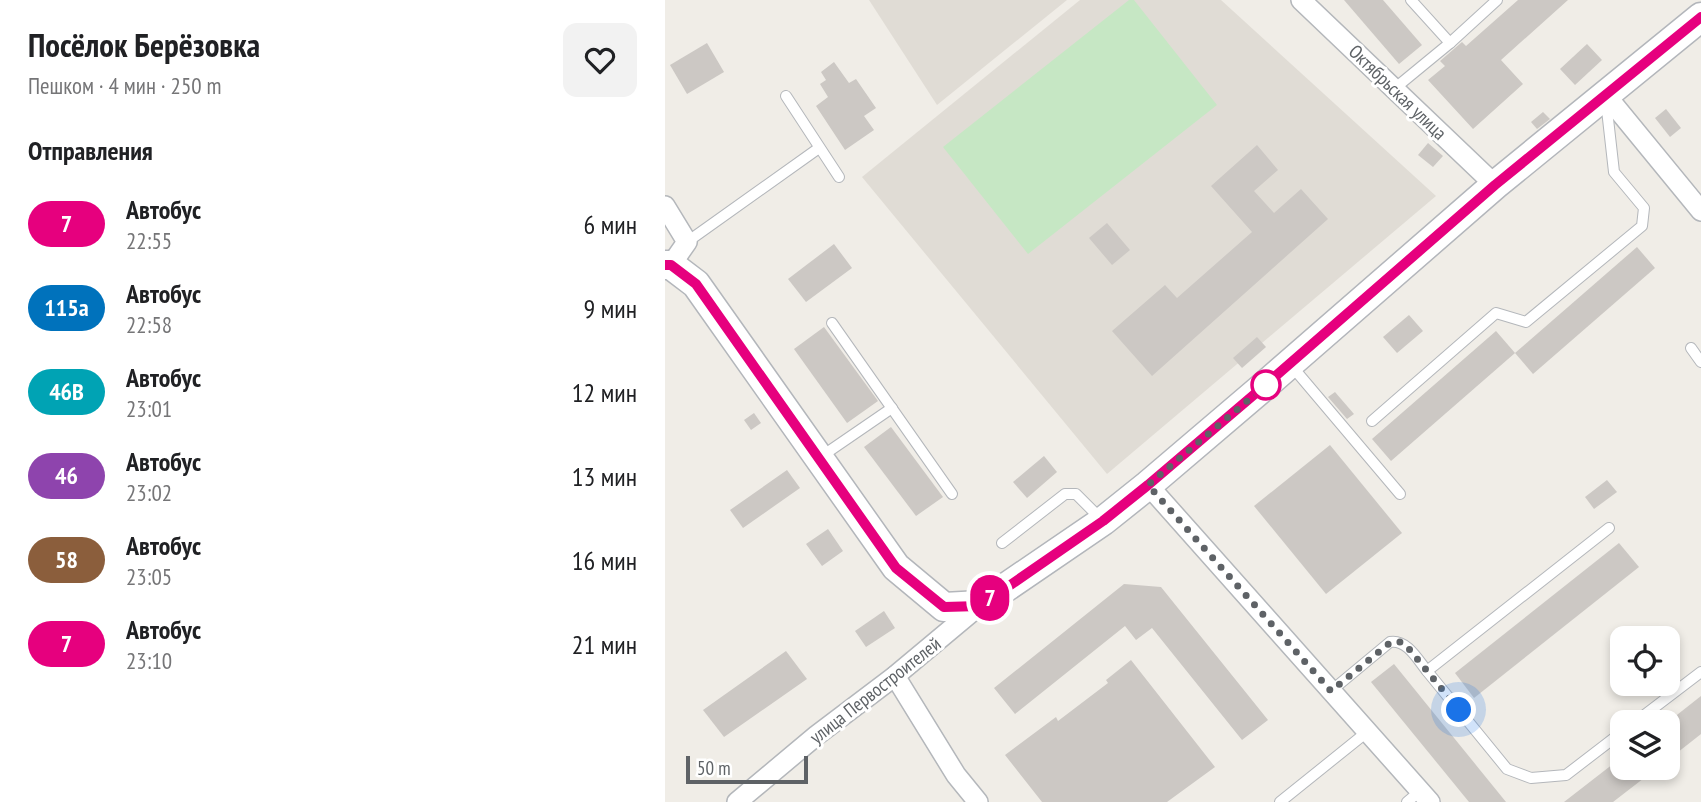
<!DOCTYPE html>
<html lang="ru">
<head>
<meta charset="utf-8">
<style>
	:root { --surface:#fff; --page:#f2f2f2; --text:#202124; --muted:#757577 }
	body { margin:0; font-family:"PT Sans Narrow",sans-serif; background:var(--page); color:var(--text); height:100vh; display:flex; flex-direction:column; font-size:26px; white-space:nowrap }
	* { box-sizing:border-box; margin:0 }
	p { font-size:23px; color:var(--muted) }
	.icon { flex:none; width:38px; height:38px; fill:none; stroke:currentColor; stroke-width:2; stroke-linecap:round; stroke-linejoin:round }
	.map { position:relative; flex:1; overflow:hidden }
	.panel { display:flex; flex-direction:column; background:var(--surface); width:665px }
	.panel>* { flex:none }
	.badge { padding:0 14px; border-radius:23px; font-size:24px; line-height:46px }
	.buttons { position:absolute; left:945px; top:626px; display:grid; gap:14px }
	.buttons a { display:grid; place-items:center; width:70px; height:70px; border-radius:14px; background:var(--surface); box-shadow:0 4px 10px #0003; font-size:35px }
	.scale { position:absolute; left:21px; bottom:18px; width:122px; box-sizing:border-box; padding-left:7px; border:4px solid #5e6266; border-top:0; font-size:19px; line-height:24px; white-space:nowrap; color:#5e6266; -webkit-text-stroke:5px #fff; paint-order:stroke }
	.you { position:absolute; width:35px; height:35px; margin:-18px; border:5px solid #fff; border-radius:50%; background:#1a73e8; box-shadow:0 0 0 10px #1a73e833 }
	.map>.badge { position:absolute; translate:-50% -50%; box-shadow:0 0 0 4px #fff }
	h2 { padding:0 28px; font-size:26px; line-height:63px }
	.round { display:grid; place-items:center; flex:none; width:74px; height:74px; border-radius:14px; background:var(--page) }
	.headline { display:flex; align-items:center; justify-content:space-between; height:119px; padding:0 28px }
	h1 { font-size:33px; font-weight:700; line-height:52px }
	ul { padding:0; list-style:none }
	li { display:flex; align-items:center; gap:21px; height:84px; padding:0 28px }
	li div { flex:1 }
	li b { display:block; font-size:26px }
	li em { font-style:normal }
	li .badge { min-width:77px; font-weight:700; text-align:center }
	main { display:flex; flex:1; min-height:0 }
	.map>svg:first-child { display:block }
	.education { fill:#e0dcd5 }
	.green { fill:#c6e7c4 }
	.building { fill:#ccc8c4 }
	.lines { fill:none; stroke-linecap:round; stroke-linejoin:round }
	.service-casing { stroke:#b4b7bb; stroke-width:12 }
	.minor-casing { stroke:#b4b7bb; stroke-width:22 }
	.secondary-casing { stroke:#b3b6bb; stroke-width:31 }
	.service { stroke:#fff; stroke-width:10 }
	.minor { stroke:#fff; stroke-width:19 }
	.secondary { stroke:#fff; stroke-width:28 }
	.line-casing { stroke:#fff; stroke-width:16 }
	.line { stroke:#e6007e; stroke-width:10 }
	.walk { stroke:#5e6266; stroke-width:7; stroke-dasharray:0 12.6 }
	.stop-dot { fill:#fff; stroke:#e6007e; stroke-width:3.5 }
	.labels { text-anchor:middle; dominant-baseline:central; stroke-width:6; stroke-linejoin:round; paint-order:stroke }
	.street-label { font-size:19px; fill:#5e6266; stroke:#fff }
</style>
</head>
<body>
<main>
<section class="panel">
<div class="headline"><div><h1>Посёлок Берёзовка</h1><p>Пешком · 4 мин · 250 m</p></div><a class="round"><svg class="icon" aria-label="heart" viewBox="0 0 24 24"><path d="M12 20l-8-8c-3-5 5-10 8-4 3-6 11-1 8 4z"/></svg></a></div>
<h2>Отправления</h2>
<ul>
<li><span class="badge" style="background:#e6007e;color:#fff">7</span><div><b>Автобус</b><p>22:55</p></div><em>6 мин</em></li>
<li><span class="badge" style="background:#0072bc;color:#fff">115а</span><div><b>Автобус</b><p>22:58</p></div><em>9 мин</em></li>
<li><span class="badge" style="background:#00a3b4;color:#fff">46В</span><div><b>Автобус</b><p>23:01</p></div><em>12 мин</em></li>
<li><span class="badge" style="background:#8e44ad;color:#fff">46</span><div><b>Автобус</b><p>23:02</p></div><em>13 мин</em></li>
<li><span class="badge" style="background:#8b5e3c;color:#fff">58</span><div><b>Автобус</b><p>23:05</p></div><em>16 мин</em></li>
<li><span class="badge" style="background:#e6007e;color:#fff">7</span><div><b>Автобус</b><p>23:10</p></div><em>21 мин</em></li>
</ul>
</section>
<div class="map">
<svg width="1036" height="802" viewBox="0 0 1036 802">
	<rect width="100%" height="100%" fill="#f0ede7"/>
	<g class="education">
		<path d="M 204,0 L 402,0 L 272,105 Z"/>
		<path d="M 415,0 L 556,0 L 771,196 L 442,474 L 197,177 Z"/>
	</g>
	<path class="green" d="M 464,0 L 469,0 L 552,105 L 363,254 L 278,147 Z"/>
	<g class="building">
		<path d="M 679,0 L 718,0 L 757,45 L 734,64 Z"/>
		<path d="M 853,0 L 903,0 L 836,60 L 858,84 L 808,129 L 763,80 L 780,66 L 775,61 L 797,42 L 801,46 Z"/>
		<path d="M 42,43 L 59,72 L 22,94 L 5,65 Z"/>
		<path d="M 922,44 L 937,60 L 910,85 L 895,69 Z"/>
		<path d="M 169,62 L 184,83 L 191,79 L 211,108 L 199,116 L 209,130 L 180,150 L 151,106 L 163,97 L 155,84 L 161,80 L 156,72 Z"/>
		<path d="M 1001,109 L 1016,128 L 1005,137 L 990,118 Z"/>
		<path d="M 878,112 L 885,119 L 872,129 L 866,122 Z"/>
		<path d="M 763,143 L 778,156 L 768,167 L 753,155 Z"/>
		<path d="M 592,145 L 613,170 L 589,191 L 609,213 L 636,189 L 663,219 L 487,376 L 447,331 L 500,285 L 512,298 L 587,232 L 546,186 Z"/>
		<path d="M 442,223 L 465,250 L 447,265 L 424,238 Z"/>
		<path d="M 169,244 L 187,268 L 141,302 L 123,279 Z"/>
		<path d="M 972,247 L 990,268 L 868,374 L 850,353 Z"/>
		<path d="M 744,315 L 758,331 L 732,353 L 718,337 Z"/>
		<path d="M 159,327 L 213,401 L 182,423 L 129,349 Z"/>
		<path d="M 831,331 L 850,353 L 726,461 L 707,439 Z"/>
		<path d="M 592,337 L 601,347 L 577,368 L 568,358 Z"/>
		<path d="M 670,392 L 689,414 L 682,419 L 663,397 Z"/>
		<path d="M 89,413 L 96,423 L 86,430 L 79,420 Z"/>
		<path d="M 226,427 L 278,497 L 251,516 L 199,447 Z"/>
		<path d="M 665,445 L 737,533 L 661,594 L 589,506 Z"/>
		<path d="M 379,456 L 392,472 L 362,498 L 348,482 Z"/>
		<path d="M 122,470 L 135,488 L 78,528 L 65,510 Z"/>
		<path d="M 942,480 L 952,492 L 929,509 L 920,497 Z"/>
		<path d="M 163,529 L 178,551 L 157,566 L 141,544 Z"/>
		<path d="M 954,543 L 974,567 L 809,698 L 790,673 Z"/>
		<path d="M 459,584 L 496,587 L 603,720 L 577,740 L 487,628 L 471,640 L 460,626 L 350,714 L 329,688 Z"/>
		<path d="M 219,611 L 230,628 L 201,647 L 190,631 Z"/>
		<path d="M 121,651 L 142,679 L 59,737 L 38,710 Z"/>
		<path d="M 466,660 L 550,767 L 502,802 L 377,802 L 340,755 L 391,717 L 393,721 L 443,683 L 441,680 Z"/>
		<path d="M 729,664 L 841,802 L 804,802 L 706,682 Z"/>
		<path d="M 1036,696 L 1036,734 L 1003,760 L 1003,722 Z"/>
		<path d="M 957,757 L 957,768 L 992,768 L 948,802 L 899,802 Z"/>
	</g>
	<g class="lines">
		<g class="service-casing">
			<g id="service">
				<path d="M 746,0 L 785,43"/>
				<path d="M 729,89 L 785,43 L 832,0"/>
				<path d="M 121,96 L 174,177"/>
				<path d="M 22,242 L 154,148"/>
				<path d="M 167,323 L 287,494"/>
				<path d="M 1026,348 L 1036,362"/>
				<path d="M 625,364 L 735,494"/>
				<path d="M 707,421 L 831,313 L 861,322 L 977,226 L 979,208 L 949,172 L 941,101"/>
				<path d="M 157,456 L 227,408"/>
				<path d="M 944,528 L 762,671 L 842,769 L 866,778 L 901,775 L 957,732"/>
				<path d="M 337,543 L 400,494 L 411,494 L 437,520"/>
				<path d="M 666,691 L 725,642 C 742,639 753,660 762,671"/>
				<path d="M 969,723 L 1036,672"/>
				<path d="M 615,802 L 702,732"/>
				<path d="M 742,802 L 755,791"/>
			</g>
		</g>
		<g class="minor-casing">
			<g id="minor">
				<path d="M 636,0 L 830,185"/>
				<path d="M 940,94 L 1036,211"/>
				<path d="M 0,206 L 22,242 L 6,265"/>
				<path d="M 483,485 L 765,802"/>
				<path d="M 230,676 L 291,775 L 313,802"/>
				<path d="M 72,802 L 152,735 L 230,676 L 315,605"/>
			</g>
		</g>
		<g class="secondary-casing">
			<path id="secondary" d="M 0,265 L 6,265 L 31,284 L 231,567 L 279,607 L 315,605 L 438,521 L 483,485 L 598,387 L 830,185 L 1036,17"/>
		</g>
		<use href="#service" class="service"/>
		<use href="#minor" class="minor"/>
		<use href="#secondary" class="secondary"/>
	</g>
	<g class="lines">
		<g class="line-casing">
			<path id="line" d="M 0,265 L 6,265 L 31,284 L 231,568 L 279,607 L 315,606 L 438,521 L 483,485 L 598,387 L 830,185 L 1036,17"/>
		</g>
		<use href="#line" class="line"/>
		<path class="walk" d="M 601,385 L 483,485 L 666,691 L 726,642 L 735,642 L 740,644 L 794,710"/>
	</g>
	<circle class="stop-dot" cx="601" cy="385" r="14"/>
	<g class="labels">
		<g class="street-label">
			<text transform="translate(733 92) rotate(44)">Октябрьская улица</text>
			<text transform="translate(210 690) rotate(-38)">улица Первостроителей</text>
		</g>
	</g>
</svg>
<div class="buttons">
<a><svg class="icon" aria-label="locate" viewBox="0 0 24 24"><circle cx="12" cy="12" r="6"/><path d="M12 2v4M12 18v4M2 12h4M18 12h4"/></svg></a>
<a><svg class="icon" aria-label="layers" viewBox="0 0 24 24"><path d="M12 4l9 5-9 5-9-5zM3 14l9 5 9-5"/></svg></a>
</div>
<div class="scale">50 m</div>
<div class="you" style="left:794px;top:710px"></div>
<b class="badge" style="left:325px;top:598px;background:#e6007e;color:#fff">7</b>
</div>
</main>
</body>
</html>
